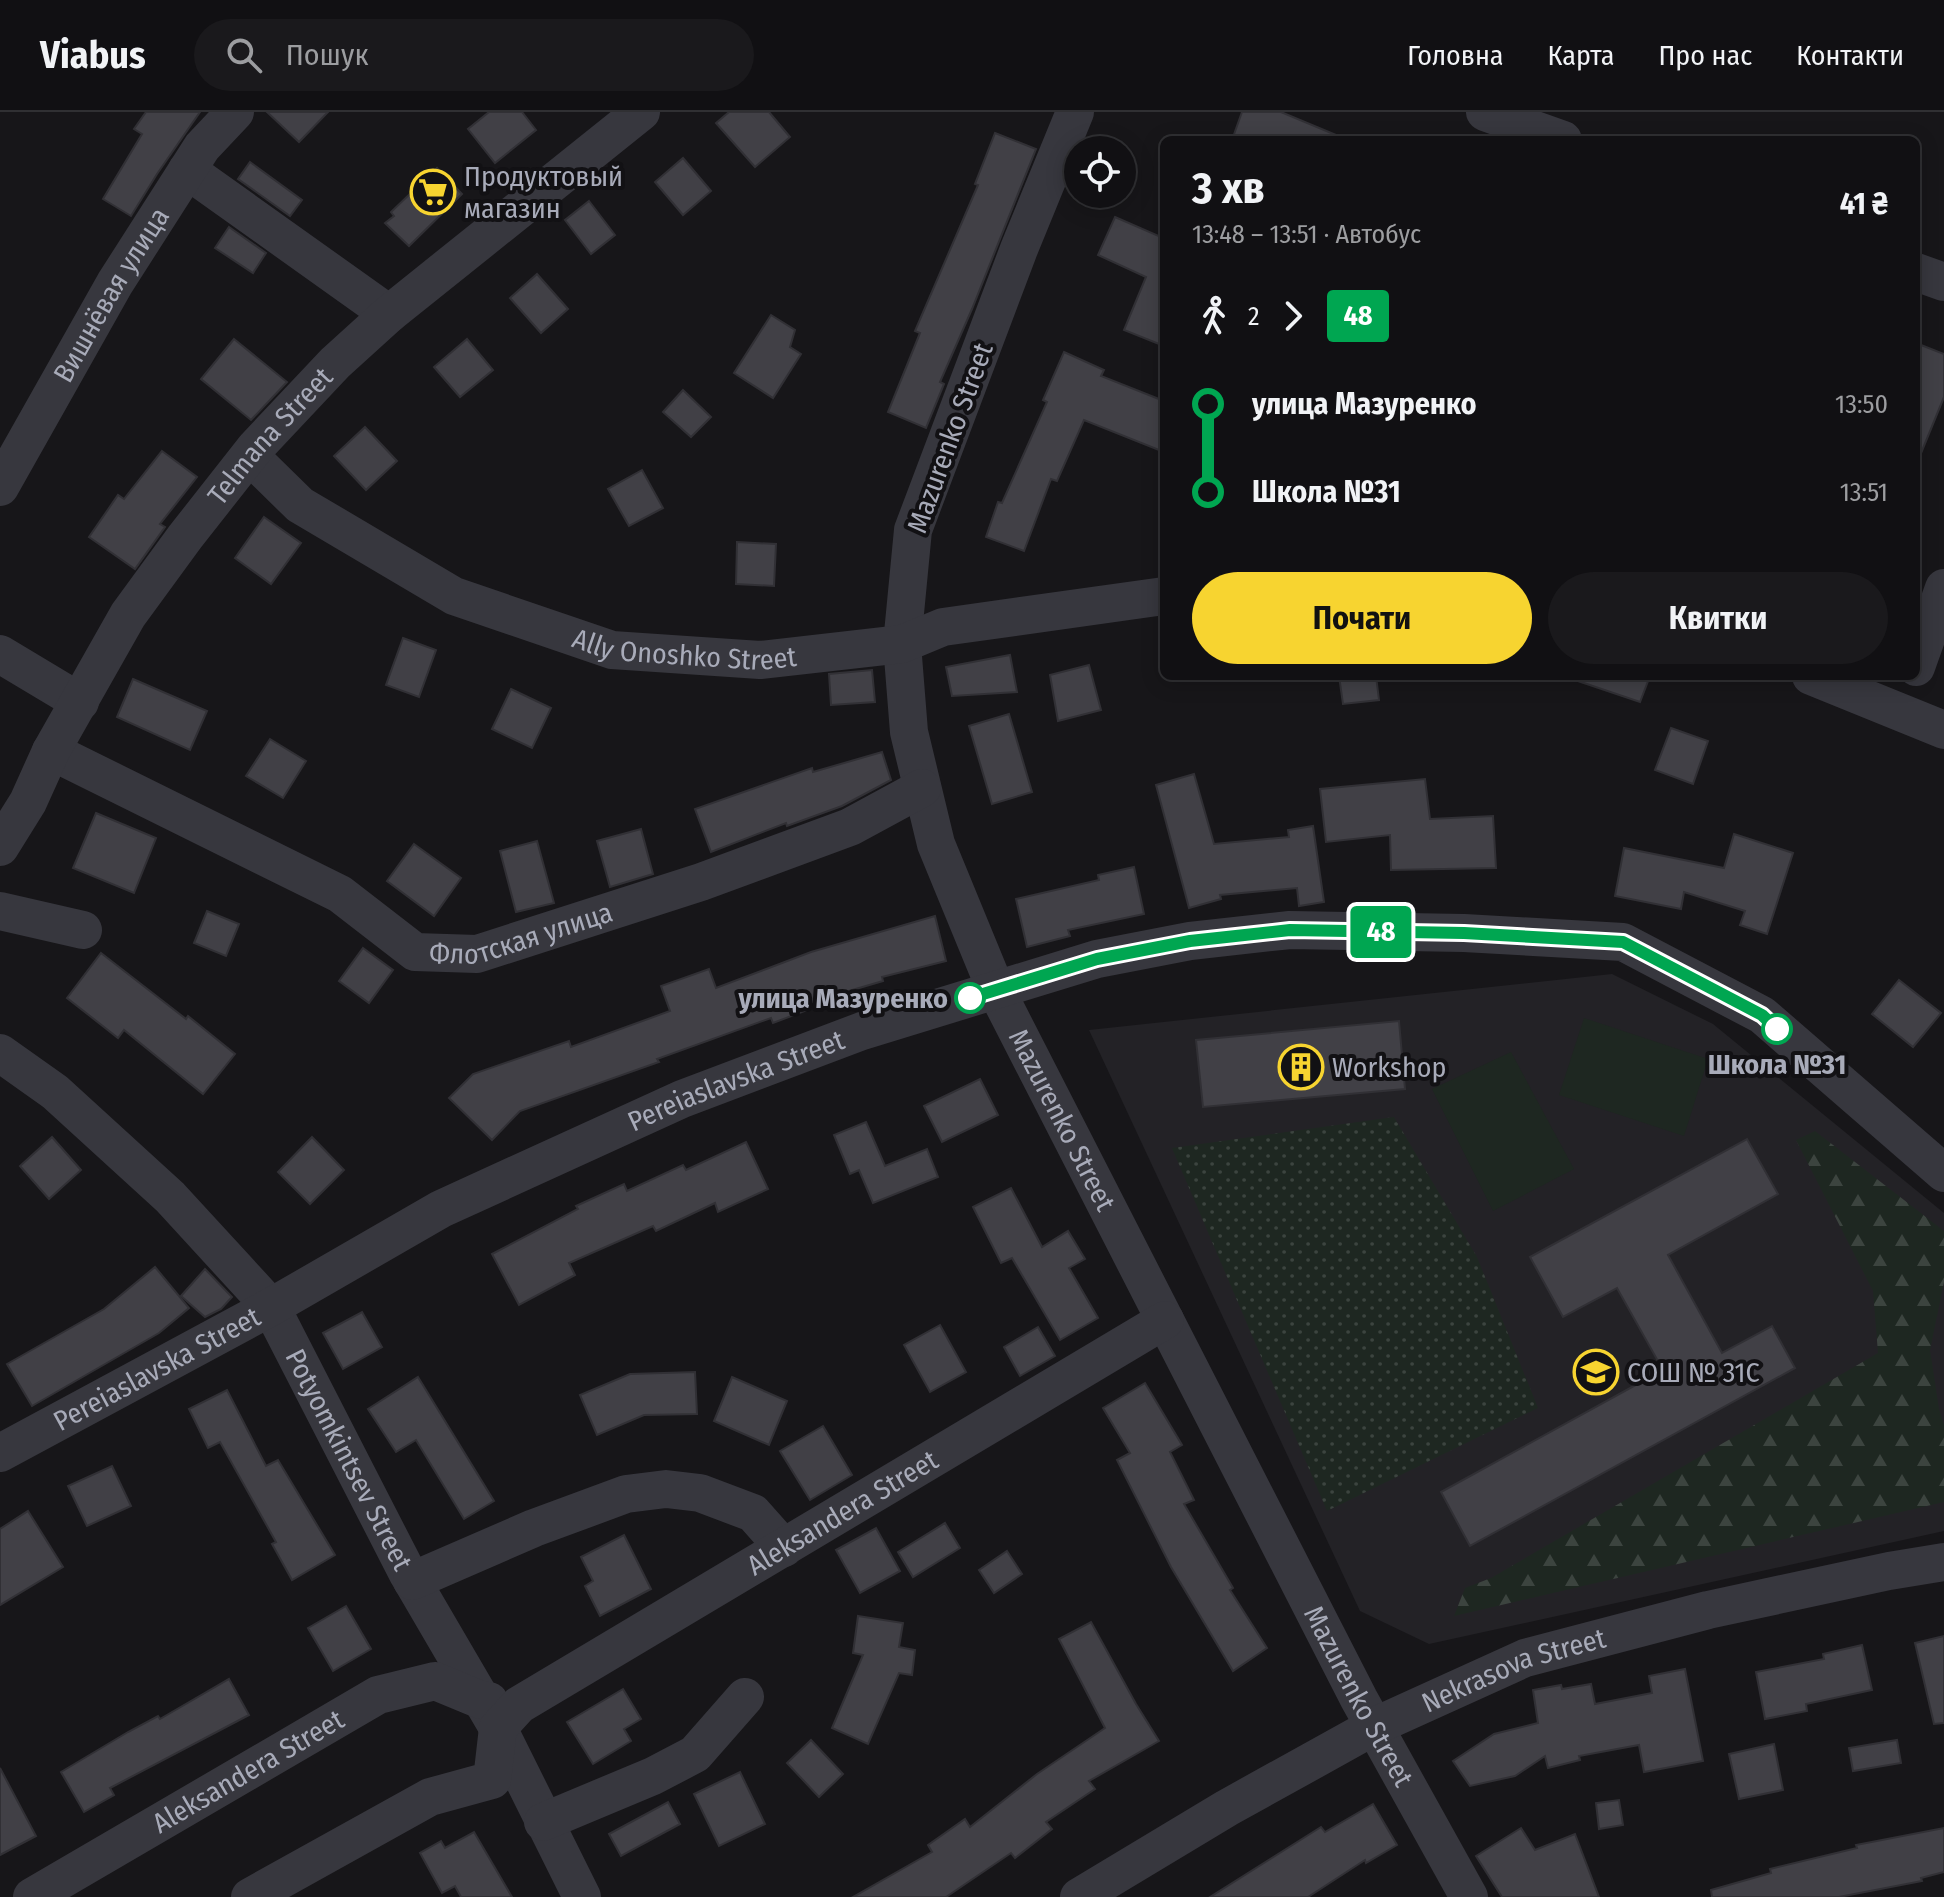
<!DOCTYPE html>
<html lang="uk">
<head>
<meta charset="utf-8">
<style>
	:root { --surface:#111013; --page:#1a191c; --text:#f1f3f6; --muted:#9c9da0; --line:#303033; --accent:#f7d430 }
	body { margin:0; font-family:"Fira Sans Condensed",sans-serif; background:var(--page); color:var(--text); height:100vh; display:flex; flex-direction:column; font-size:30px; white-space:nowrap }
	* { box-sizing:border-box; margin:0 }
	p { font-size:26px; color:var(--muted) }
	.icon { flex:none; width:44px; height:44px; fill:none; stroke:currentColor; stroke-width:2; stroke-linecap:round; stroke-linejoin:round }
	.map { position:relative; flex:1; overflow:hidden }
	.details { position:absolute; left:1160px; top:24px; width:760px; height:544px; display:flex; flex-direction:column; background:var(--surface); border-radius:12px; box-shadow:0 4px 20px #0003,0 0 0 2px var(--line) }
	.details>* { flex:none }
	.badge { padding:0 16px; border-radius:6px; font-size:28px; line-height:52px }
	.fabs { position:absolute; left:1064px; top:24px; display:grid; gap:16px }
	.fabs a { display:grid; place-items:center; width:72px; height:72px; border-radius:50%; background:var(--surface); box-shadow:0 4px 20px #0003,0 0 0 2px var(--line); font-size:40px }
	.map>.badge { position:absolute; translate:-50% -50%; box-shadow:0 0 0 4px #fff }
	.legs { display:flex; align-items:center; gap:12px; height:88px; padding:0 32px; font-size:26px }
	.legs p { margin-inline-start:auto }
	.head { display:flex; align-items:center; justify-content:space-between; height:136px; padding:0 32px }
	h1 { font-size:44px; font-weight:700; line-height:60px }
	.action { display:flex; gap:16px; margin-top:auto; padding:16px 32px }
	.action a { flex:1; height:92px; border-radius:48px; background:var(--accent); color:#111; font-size:32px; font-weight:700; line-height:92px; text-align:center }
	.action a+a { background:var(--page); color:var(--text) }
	ul { padding:0 32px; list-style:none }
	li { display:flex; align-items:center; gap:28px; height:88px; font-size:30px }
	li i { display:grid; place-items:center; width:12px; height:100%; margin:0 10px; background:currentColor }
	li i::after { content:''; width:20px; height:20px; margin:-10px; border:6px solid; border-radius:50%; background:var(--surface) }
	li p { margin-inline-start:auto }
	li:first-child i { background:linear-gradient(#0000 50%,currentColor 0) }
	li:last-child i { background:linear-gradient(currentColor 50%,#0000 0) }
	header { display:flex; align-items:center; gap:48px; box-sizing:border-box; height:112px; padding:0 40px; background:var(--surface); border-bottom:2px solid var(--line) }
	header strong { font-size:38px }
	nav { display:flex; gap:44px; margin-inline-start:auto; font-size:28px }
	.search { width:560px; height:72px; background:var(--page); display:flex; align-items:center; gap:20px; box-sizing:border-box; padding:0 28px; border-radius:44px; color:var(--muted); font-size:30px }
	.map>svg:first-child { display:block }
	.built { fill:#232226 }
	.grass { fill:url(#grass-dots) }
	.forest { fill:url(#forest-firs) }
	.pitch { fill:#1e2721 }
	.building { fill:#414046; stroke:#313035; stroke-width:2 }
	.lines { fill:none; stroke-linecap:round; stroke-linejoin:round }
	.minor { stroke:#37373e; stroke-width:38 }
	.line-1-casing { stroke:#fff; stroke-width:18 }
	.line-1 { stroke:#00a651; stroke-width:12 }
	.stop-1-dot { fill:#fff; stroke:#00a651; stroke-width:4 }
	.labels { text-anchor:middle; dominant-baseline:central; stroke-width:8; stroke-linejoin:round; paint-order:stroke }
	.poi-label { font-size:28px; fill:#a8abb9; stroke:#121114; text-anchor:start }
	.street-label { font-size:28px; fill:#a8abb9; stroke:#121114 }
	.stop-label { font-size:28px; font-weight:bold; fill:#a8abb9; stroke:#121114; text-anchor:end }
</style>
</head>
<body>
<header>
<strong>Viabus</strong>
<div class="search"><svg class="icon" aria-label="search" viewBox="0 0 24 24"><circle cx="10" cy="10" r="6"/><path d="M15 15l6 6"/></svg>Пошук</div>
<nav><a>Головна</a><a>Карта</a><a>Про нас</a><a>Контакти</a></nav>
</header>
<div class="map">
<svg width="1944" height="1785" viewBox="0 0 1944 1785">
	<defs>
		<pattern id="grass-dots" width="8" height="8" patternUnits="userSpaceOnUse" patternTransform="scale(2)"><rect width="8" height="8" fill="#1e2721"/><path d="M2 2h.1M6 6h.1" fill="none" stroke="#3c443f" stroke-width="1.8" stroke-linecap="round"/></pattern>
		<pattern id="forest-firs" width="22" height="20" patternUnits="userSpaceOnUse" patternTransform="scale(2)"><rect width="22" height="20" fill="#1e2721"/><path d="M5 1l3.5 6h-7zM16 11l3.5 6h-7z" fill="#3c443f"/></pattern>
	</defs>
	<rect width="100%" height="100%" fill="#171619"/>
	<path class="built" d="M 1612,862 L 1713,912 L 1944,1101 L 1944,1419 L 1429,1532 L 1360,1499 L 1089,918 Z"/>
	<path class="grass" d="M 1394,1005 L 1477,1145 L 1538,1296 L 1327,1399 L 1172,1036 Z"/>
	<path class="forest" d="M 1815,1019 L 1944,1119 L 1944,1170 L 1930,1238 L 1939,1297 L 1944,1313 L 1944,1390 L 1454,1504 L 1465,1476 L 1491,1466 L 1878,1241 L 1873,1179 L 1796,1028 Z"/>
	<g class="pitch">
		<path d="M 1584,906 L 1708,947 L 1684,1024 L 1559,983 Z"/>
		<path d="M 1511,940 L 1574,1057 L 1493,1099 L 1432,977 Z"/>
	</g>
	<g class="building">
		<path d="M 146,0 L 200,0 L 157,62 L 131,104 L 103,87 L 142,22 L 134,17 Z"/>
		<path d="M 267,0 L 328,0 L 299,30 Z"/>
		<path d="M 489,0 L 522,0 L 536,18 L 495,51 L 468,17 Z"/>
		<path d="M 729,0 L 769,0 L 790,25 L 755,55 L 716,11 Z"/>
		<path d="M 1242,0 L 1281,0 L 1348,28 L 1232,28 Z"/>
		<path d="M 995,21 L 1036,37 L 972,197 L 940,270 L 944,272 L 926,316 L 888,300 L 920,221 L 915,219 L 978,73 L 975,72 Z"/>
		<path d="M 683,46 L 711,79 L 683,103 L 655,70 Z"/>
		<path d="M 250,50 L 302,88 L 290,104 L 238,67 Z"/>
		<path d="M 437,56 L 462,82 L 409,134 L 385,111 L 394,104 L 391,100 Z"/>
		<path d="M 589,89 L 615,123 L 591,142 L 565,108 Z"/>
		<path d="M 1115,105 L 1163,126 L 1164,123 L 1164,234 L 1124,218 L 1146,165 L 1098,143 Z"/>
		<path d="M 229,115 L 266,141 L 253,161 L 215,136 Z"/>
		<path d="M 537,162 L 568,197 L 541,221 L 510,186 Z"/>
		<path d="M 771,203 L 795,218 L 790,235 L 801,242 L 773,286 L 734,261 Z"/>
		<path d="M 234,227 L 287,270 L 251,308 L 201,267 Z"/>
		<path d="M 467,227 L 493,258 L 460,285 L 434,255 Z"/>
		<path d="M 1916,231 L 1944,242 L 1944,285 L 1917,351 Z"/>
		<path d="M 1064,240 L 1104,258 L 1101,264 L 1164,289 L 1164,340 L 1084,308 L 1057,369 L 1051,367 L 1024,439 L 986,425 L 998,390 L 1002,391 L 1047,290 L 1043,288 Z"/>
		<path d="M 683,278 L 711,305 L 691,325 L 663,300 Z"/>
		<path d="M 365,315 L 397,349 L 366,378 L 334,344 Z"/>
		<path d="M 162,339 L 197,365 L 160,412 L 165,415 L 135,457 L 89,425 L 118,383 L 124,387 Z"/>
		<path d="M 642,358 L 663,396 L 629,414 L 608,377 Z"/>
		<path d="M 264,405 L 301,431 L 271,472 L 235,446 Z"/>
		<path d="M 737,430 L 776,432 L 774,474 L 736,472 Z"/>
		<path d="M 403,526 L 436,538 L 419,585 L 386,573 Z"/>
		<path d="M 1010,543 L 1017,580 L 952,584 L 946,555 Z"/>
		<path d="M 1089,553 L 1101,598 L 1058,609 L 1050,563 Z"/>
		<path d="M 872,558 L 875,590 L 831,593 L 829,562 Z"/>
		<path d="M 1339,564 L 1376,564 L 1379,588 L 1343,592 Z"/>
		<path d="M 1576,564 L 1650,564 L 1640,590 L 1575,568 Z"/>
		<path d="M 133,567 L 207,599 L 190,638 L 117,605 Z"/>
		<path d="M 511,577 L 551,596 L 532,636 L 492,617 Z"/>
		<path d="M 1009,602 L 1032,680 L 992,692 L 969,614 Z"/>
		<path d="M 1671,616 L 1708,629 L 1693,672 L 1655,658 Z"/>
		<path d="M 270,627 L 306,649 L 283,686 L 246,664 Z"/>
		<path d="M 882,640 L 891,668 L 842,694 L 787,714 L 786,711 L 711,740 L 695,697 L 812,656 L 813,660 Z"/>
		<path d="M 1194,662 L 1214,732 L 1289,725 L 1288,718 L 1313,714 L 1324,790 L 1299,794 L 1297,776 L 1220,783 L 1221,787 L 1189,796 L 1156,673 Z"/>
		<path d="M 1425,667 L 1430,707 L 1493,704 L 1496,756 L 1391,758 L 1390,723 L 1326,730 L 1320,677 Z"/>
		<path d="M 96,701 L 156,726 L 134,781 L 73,756 Z"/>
		<path d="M 641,717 L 653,762 L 610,775 L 597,729 Z"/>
		<path d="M 1734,722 L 1793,741 L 1767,822 L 1740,813 L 1745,799 L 1684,780 L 1681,797 L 1615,784 L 1624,736 L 1724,756 Z"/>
		<path d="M 537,729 L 554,791 L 516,800 L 500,739 Z"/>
		<path d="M 414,732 L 461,766 L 434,804 L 387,769 Z"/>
		<path d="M 1134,755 L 1144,802 L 1068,818 L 1070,824 L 1027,835 L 1016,787 L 1099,768 L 1098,763 Z"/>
		<path d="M 207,799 L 239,812 L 226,844 L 194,831 Z"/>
		<path d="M 935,804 L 946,849 L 882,865 L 883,869 L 808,891 L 810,897 L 773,911 L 771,906 L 657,947 L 659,950 L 520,999 L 492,1028 L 449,986 L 473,962 L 569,929 L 571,935 L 670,899 L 661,874 L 709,857 L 716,876 L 811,840 Z"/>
		<path d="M 363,836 L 393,858 L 369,891 L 339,869 Z"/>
		<path d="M 101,841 L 186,907 L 188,904 L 235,942 L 203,982 L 124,918 L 118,926 L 67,886 Z"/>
		<path d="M 1899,868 L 1941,901 L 1913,935 L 1872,902 Z"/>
		<path d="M 1399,909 L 1405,977 L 1203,995 L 1196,928 Z"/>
		<path d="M 980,967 L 998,1003 L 942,1030 L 924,994 Z"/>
		<path d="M 866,1010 L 885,1054 L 927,1037 L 938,1065 L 873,1091 L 859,1058 L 850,1062 L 834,1023 Z"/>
		<path d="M 52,1025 L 81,1058 L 49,1087 L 20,1054 Z"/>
		<path d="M 312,1025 L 344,1058 L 310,1092 L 278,1060 Z"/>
		<path d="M 1747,1027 L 1778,1082 L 1668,1143 L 1722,1241 L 1772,1214 L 1795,1256 L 1470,1434 L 1441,1380 L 1663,1258 L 1617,1176 L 1563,1205 L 1530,1145 Z"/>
		<path d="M 746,1030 L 768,1077 L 718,1100 L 715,1091 L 656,1119 L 653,1114 L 569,1151 L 575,1163 L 519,1193 L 492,1142 L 578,1097 L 576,1094 L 624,1072 L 627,1079 L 683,1053 L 686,1058 Z"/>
		<path d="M 1011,1076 L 1042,1135 L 1068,1119 L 1085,1147 L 1069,1156 L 1098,1206 L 1060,1228 L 1012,1146 L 1001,1151 L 973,1095 Z"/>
		<path d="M 155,1155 L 189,1196 L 159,1221 L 32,1294 L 7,1252 L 104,1197 Z"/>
		<path d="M 205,1157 L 232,1185 L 221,1197 L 205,1205 L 181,1184 Z"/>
		<path d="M 362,1200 L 382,1235 L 343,1257 L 323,1221 Z"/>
		<path d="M 940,1213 L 966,1260 L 930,1280 L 904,1233 Z"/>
		<path d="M 1038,1215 L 1055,1244 L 1020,1264 L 1004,1235 Z"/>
		<path d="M 695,1260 L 697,1302 L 644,1303 L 597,1323 L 580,1283 L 630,1262 Z"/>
		<path d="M 418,1265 L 494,1389 L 464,1407 L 416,1328 L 396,1340 L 368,1297 Z"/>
		<path d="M 732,1265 L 787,1289 L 769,1333 L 714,1309 Z"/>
		<path d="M 1145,1271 L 1182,1333 L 1170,1340 L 1194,1388 L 1184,1392 L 1233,1476 L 1230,1478 L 1267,1536 L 1233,1559 L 1171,1455 L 1117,1348 L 1130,1341 L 1103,1296 Z"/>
		<path d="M 227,1278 L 266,1354 L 278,1348 L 335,1443 L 292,1468 L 272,1432 L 276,1430 L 220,1330 L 208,1336 L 189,1297 Z"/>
		<path d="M 823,1314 L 852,1363 L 810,1388 L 780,1339 Z"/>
		<path d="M 112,1354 L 131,1394 L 87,1414 L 68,1374 Z"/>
		<path d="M 28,1399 L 63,1455 L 0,1493 L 0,1417 Z"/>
		<path d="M 945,1411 L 960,1436 L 913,1465 L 898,1440 Z"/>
		<path d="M 876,1416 L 900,1459 L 860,1481 L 836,1438 Z"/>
		<path d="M 624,1423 L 651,1477 L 600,1504 L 585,1474 L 593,1469 L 581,1445 Z"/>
		<path d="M 1007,1439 L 1022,1462 L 994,1481 L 979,1458 Z"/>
		<path d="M 346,1494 L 371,1537 L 333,1559 L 308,1516 Z"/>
		<path d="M 858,1504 L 903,1511 L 899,1535 L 915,1538 L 912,1563 L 899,1561 L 868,1632 L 832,1616 L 863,1543 L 853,1541 Z"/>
		<path d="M 1091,1510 L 1136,1592 L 1159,1629 L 1089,1669 L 1095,1677 L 1046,1710 L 1052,1717 L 1015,1746 L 1011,1741 L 946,1785 L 853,1785 L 932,1740 L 928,1733 L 965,1707 L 970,1715 L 1037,1662 L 1105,1616 L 1059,1527 Z"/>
		<path d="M 1944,1524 L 1944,1611 L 1934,1612 L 1915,1531 Z"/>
		<path d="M 1862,1533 L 1872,1578 L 1806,1592 L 1807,1599 L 1765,1607 L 1756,1560 L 1824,1547 L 1823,1542 Z"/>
		<path d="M 1685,1557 L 1703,1649 L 1644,1660 L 1639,1633 L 1579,1644 L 1580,1648 L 1548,1656 L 1545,1644 L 1515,1664 L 1470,1674 L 1453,1649 L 1494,1622 L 1538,1611 L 1533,1578 L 1561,1573 L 1562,1577 L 1591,1572 L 1595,1592 L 1652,1581 L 1649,1564 Z"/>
		<path d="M 229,1567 L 249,1603 L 110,1676 L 114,1683 L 84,1700 L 61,1660 L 128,1620 L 158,1604 L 160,1607 Z"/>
		<path d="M 623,1577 L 641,1607 L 624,1617 L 631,1629 L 593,1652 L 567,1610 Z"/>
		<path d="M 811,1628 L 843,1662 L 819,1685 L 787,1651 Z"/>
		<path d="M 1897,1628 L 1901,1651 L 1853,1659 L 1849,1636 Z"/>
		<path d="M 1774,1632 L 1783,1678 L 1739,1687 L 1729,1642 Z"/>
		<path d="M 0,1656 L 36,1724 L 0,1743 Z"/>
		<path d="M 740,1660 L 765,1712 L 719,1734 L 694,1682 Z"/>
		<path d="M 1619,1688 L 1623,1713 L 1599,1717 L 1596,1691 Z"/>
		<path d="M 668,1690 L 680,1712 L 621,1744 L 609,1722 Z"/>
		<path d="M 1373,1692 L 1397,1733 L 1366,1751 L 1365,1748 L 1308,1785 L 1210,1785 L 1321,1715 L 1325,1720 Z"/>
		<path d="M 1521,1716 L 1535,1738 L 1575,1722 L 1599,1785 L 1502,1785 L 1476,1744 Z"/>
		<path d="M 1944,1716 L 1944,1760 L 1921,1766 L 1922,1769 L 1839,1785 L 1712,1785 L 1711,1778 L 1771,1761 L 1770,1757 L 1857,1736 L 1856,1733 Z"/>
		<path d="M 474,1720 L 512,1785 L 461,1785 L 455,1774 L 442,1781 L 420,1741 L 441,1729 L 445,1736 Z"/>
	</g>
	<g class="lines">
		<g class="minor">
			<path id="s1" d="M 1075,0 L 1019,137 L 913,418 L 902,532 L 909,620 L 936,732 L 996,878 L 1359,1587 L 1469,1785"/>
			<path d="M 1485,0 L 1563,28"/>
			<path d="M 187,58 L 389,202"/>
			<path d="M 1916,160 L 1944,170"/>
			<path id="s2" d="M 250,344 L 300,393 L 454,484 L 612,538 L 760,548 L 902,532 L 943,515 L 1164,484"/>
			<path id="s3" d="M 0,375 L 115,171 L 202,35 L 235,0"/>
			<path d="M 0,542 L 80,590"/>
			<path d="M 1916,555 L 1944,476"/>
			<path d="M 1811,564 L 1944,618"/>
			<path id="s4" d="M 51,639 L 340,782 L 415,840 L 477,842 L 701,770 L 850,715 L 922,676"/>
			<path id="s5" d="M 0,735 L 28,690 L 51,639 L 128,503 L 185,425 L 255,336 L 335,251 L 389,202 L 641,0"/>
			<path d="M 0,799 L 83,818"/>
			<path id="s6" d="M 0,941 L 55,980 L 170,1085 L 271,1195 L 408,1462 L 498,1616 L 582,1785"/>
			<path id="s7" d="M 0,1341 L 271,1195 L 441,1097 L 682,987 L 862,919 L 1097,847 L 1190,829 L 1290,818 L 1464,821 L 1623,830 L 1762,903 L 1944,1061"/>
			<path d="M 412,1469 L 534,1416 L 626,1382 L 666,1377 L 700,1381 L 753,1401 L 784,1436"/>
			<path d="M 543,1710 L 653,1664 L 695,1642 L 745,1585"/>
			<path id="s8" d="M 32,1785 L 378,1583 L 435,1569 L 481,1588 L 489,1589"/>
			<path id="s9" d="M 250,1785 L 430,1685 L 492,1668 L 498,1616 L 519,1593 L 1165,1208"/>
			<path id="s10" d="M 1079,1785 L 1227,1696 L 1373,1615 L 1525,1546 L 1708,1498 L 1889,1459 L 1944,1450"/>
		</g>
	</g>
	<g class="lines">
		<g class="line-1-casing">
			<path id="line-1" d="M 970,886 L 1097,847 L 1190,829 L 1290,818 L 1464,821 L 1623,830 L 1762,903 L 1777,917"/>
		</g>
		<use href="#line-1" class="line-1"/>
	</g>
	<defs>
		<g id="supermarket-ring" transform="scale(2.3)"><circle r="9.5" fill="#121114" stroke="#f7d430" stroke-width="1.5"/><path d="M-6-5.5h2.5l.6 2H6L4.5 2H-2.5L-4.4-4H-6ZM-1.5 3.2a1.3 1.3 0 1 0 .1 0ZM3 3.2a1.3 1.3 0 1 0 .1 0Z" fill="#f7d430"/></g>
		<g id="building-ring" transform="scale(2.3)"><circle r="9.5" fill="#121114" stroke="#f7d430" stroke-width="1.5"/><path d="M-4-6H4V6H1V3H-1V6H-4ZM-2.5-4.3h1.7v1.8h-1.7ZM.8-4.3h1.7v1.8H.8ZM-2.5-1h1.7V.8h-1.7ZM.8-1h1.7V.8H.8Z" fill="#f7d430"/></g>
		<g id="school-ring" transform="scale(2.3)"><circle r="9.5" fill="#121114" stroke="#f7d430" stroke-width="1.5"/><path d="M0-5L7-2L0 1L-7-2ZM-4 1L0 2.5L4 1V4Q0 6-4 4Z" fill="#f7d430"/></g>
	</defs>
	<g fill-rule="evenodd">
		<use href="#supermarket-ring" x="433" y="80"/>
		<use href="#building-ring" x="1301" y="955"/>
		<use href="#school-ring" x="1596" y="1260"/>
	</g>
	<g class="stop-1-dot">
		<circle cx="970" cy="886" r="14"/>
		<circle cx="1777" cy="917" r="14"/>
	</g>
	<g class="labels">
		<g class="poi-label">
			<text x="464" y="64">Продуктовый<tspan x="464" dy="32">магазин</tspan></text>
			<text x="1332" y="955">Workshop</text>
			<text x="1627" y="1260">СОШ № 31С</text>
		</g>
		<g class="street-label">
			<text stroke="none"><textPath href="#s3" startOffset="222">Вишнёвая улица</textPath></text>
			<text stroke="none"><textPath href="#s5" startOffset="494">Telmana Street</textPath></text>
			<text transform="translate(950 326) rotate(-70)">Mazurenko Street</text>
			<text stroke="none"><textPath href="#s2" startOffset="488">Ally Onoshko Street</textPath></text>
			<text stroke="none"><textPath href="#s4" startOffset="526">Флотская улица</textPath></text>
			<text stroke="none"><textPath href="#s7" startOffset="826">Pereiaslavska Street</textPath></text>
			<text stroke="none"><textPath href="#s1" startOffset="1070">Mazurenko Street</textPath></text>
			<text stroke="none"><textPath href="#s7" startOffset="178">Pereiaslavska Street</textPath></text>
			<text stroke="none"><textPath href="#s6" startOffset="544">Potyomkintsev Street</textPath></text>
			<text stroke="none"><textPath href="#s9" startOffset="730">Aleksandera Street</textPath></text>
			<text stroke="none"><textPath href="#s10" startOffset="492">Nekrasova Street</textPath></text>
			<text stroke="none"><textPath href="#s1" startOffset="1718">Mazurenko Street</textPath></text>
			<text stroke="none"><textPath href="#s8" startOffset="250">Aleksandera Street</textPath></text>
		</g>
		<g class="stop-label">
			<text x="948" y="886">улица Мазуренко</text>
			<text x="1777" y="952" text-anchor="middle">Школа №31</text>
		</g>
	</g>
</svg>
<div class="fabs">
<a><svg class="icon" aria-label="locate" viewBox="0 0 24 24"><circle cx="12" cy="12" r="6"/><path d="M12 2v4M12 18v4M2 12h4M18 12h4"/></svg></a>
</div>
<b class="badge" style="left:1381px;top:820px;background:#00a651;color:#fff">48</b>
<section class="details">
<div class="head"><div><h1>3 хв</h1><p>13:48 – 13:51 · Автобус</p></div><b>41 ₴</b></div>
<div class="legs"><svg class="icon" aria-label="walk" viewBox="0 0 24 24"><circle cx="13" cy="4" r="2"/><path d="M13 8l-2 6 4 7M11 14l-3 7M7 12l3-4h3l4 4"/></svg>2<svg class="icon" aria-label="forward" viewBox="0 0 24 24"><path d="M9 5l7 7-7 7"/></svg><b class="badge" style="background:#00a651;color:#fff">48</b></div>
<ul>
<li><i style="color:#00a651"></i><b>улица Мазуренко</b><p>13:50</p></li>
<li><i style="color:#00a651"></i><b>Школа №31</b><p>13:51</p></li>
</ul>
<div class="action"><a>Почати</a><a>Квитки</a></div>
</section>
</div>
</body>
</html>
